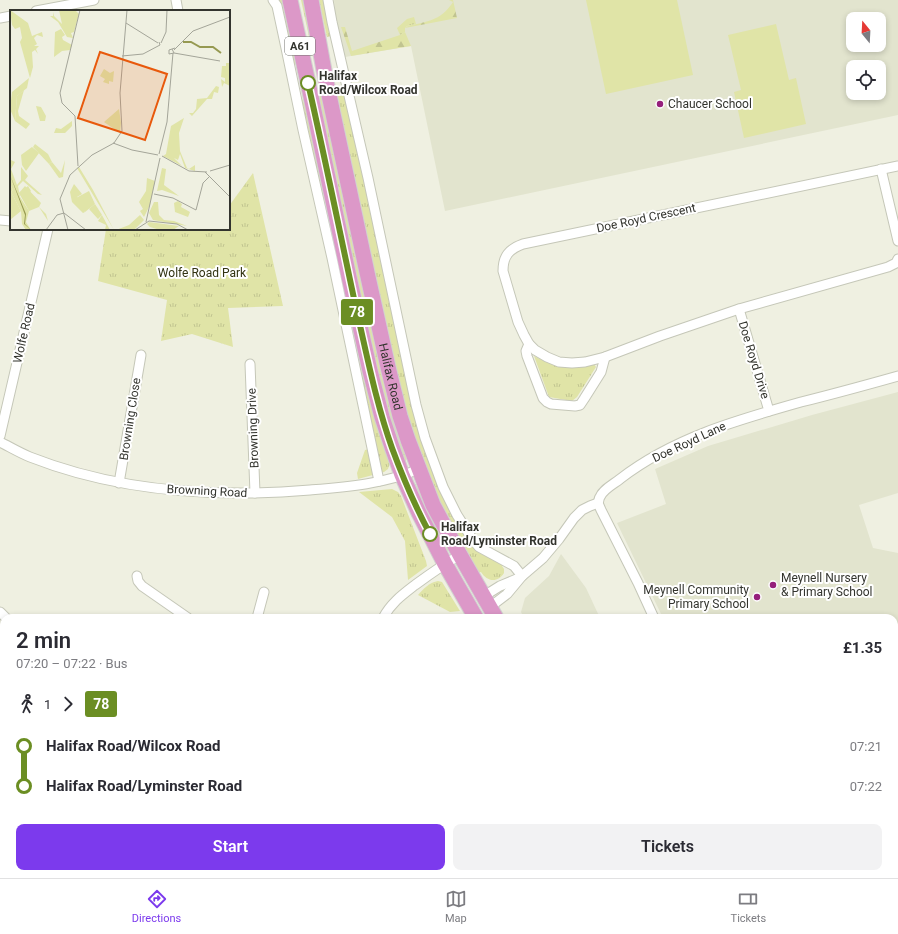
<!DOCTYPE html>
<html lang="en">
<head>
<meta charset="utf-8">
<style>
	:root { --surface:#fff; --page:#f2f2f3; --text:#2b2b33; --muted:#7c7c81; --line:#e1e1e2; --accent:#7c3aed }
	body { margin:0; font-family:Roboto,sans-serif; background:var(--page); color:var(--text); height:100vh; display:flex; flex-direction:column; font-size:15px; white-space:nowrap }
	* { box-sizing:border-box; margin:0 }
	p { font-size:13px; color:var(--muted) }
	.icon { flex:none; width:22px; height:22px; fill:none; stroke:currentColor; stroke-width:2; stroke-linecap:round; stroke-linejoin:round }
	.map { position:relative; flex:1; overflow:hidden }
	.side { position:absolute; left:0px; top:614px; width:898px; height:264px; display:flex; flex-direction:column; background:var(--surface); border-radius:12px 12px 0 0; box-shadow:0 2px 6px #0003 }
	.side>* { flex:none }
	.badge { padding:0 8px; border-radius:3px; font-size:14px; line-height:26px }
	.needle { width:26px; rotate:342deg }
	.controls { position:absolute; left:846px; top:12px; display:grid; gap:8px }
	.controls a { display:grid; place-items:center; width:40px; height:40px; border-radius:8px; background:var(--surface); box-shadow:0 2px 6px #0003; font-size:20px }
	.map>.badge { position:absolute; translate:-50% -50%; box-shadow:0 0 0 2px #fff }
	.legs { display:flex; align-items:center; gap:6px; height:44px; padding:0 16px; font-size:13px }
	.legs p { margin-inline-start:auto }
	.head { display:flex; align-items:center; justify-content:space-between; height:68px; padding:0 16px }
	h1 { font-size:22px; font-weight:600; line-height:30px }
	.button { display:flex; gap:8px; margin-top:auto; padding:8px 16px }
	.button a { flex:1; height:46px; border-radius:8px; background:var(--accent); color:#fff; font-size:16px; font-weight:600; line-height:46px; text-align:center }
	.button a+a { background:var(--page); color:var(--text) }
	ul { padding:0 16px; list-style:none }
	li { display:flex; align-items:center; gap:14px; height:40px; font-size:15px }
	li i { display:grid; place-items:center; width:6px; height:100%; margin:0 5px; background:currentColor }
	li i::after { content:''; width:10px; height:10px; margin:-5px; border:3px solid; border-radius:50%; background:var(--surface) }
	li p { margin-inline-start:auto }
	li:first-child i { background:linear-gradient(#0000 50%,currentColor 0) }
	li:last-child i { background:linear-gradient(currentColor 50%,#0000 0) }
	.tab-bar { display:flex; justify-content:space-around; align-items:center; height:56px; border-top:1px solid var(--line); background:var(--surface); font-size:11px; color:var(--muted) }
	.tab-bar a { display:grid; justify-items:center; gap:2px }
	.tab-bar .selected { color:var(--accent) }
	.map>svg:first-child { display:block }
	.built { fill:#e2e4ce; fill-rule:evenodd }
	.grass { fill:url(#grass-tufts) }
	.forest { fill:url(#forest-firs) }
	.garden { fill:url(#garden-furrows) }
	.pitch { fill:#e0e4a7 }
	.lines { fill:none; stroke-linecap:round; stroke-linejoin:round }
	.minor-casing { stroke:#c5c7b8; stroke-width:11 }
	.trunk-casing { stroke:#d2d2d1; stroke-width:17 }
	.minor { stroke:#fff; stroke-width:9 }
	.trunk { stroke:#dc98c8; stroke-width:15 }
	.line-1-casing { stroke:#fff; stroke-width:9 }
	.line-1 { stroke:#6b8e23; stroke-width:6 }
	.stop-1-dot { fill:#fff; stroke:#6b8e23; stroke-width:2 }
	.poi-dot { fill:#951f7b; stroke:#fff; stroke-width:1.5 }
	.labels { text-anchor:middle; dominant-baseline:central; stroke-width:4; stroke-linejoin:round; paint-order:stroke }
	.shield { fill:#fff; stroke:#70716d; stroke-width:1 }
	.shield-label { font-size:11px; font-weight:bold; fill:#33342e }
	.stop-label { font-size:12px; font-weight:bold; fill:#33342e; stroke:#fff; text-anchor:start }
	.poi-label { font-size:12px; fill:#33342e; stroke:#fff; text-anchor:start }
	.street-label { font-size:12px; fill:#33342e; stroke:#fff }
	.park-label { font-size:12px; fill:#323312; stroke:#fff }
	.inset-river { fill:none; stroke:#969951; stroke-width:2 }
	.inset-road { fill:none; stroke:#a4a599; stroke-width:1 }
	.view { fill:#e8590c; fill-opacity:0.15; stroke:#e8590c; stroke-width:2 }
	.inset-edge { fill:none; stroke:#33342e; stroke-width:2 }
</style>
</head>
<body>
<div class="map">
<svg width="898" height="878" viewBox="0 0 898 878">
	<defs>
		<pattern id="grass-tufts" width="24" height="20" patternUnits="userSpaceOnUse"><rect width="24" height="20" fill="#e0e4a7"/><path d="M3 7l-1-3M5 7V3M7 7l1-3M15 17l-1-3M17 17v-4M19 17l1-3" fill="none" stroke="#c1c490"/></pattern>
		<pattern id="forest-firs" width="22" height="20" patternUnits="userSpaceOnUse"><rect width="22" height="20" fill="#e0e4a7"/><path d="M5 1l3.5 6h-7zM16 11l3.5 6h-7z" fill="#c1c490"/></pattern>
		<pattern id="garden-furrows" width="10" height="10" patternUnits="userSpaceOnUse"><rect width="10" height="10" fill="#e0e4a7"/><path d="M-1 1l2-2M0 10L10 0M9 11l2-2" fill="none" stroke="#c1c490"/></pattern>
	</defs>
	<rect width="100%" height="100%" fill="#eff0e1"/>
	<g class="built">
		<path d="M 334,0 L 898,0 L 898,115 L 445,211 L 411,46 L 339,58 ZM 853,19 L 879,19 L 879,45 L 853,45 ZM 853,67 L 879,67 L 879,93 L 853,93 Z"/>
		<path d="M 898,392 L 898,493 L 859,505 L 873,548 L 898,553 L 898,729 L 894,733 L 894,618 L 663,618 L 617,523 L 666,504 L 655,469 L 708,446 L 812,415 Z"/>
		<path d="M 561,554 L 586,588 L 600,618 L 524,618 L 521,612 L 525,598 L 549,576 Z"/>
		<path d="M 606,874 L 660,874 L 660,878 L 607,878 Z"/>
	</g>
	<g class="grass">
		<path d="M 279,0 L 284,0 L 296,64 L 294,65 L 281,6 Z"/>
		<path d="M 301,0 L 305,0 L 408,457 L 405,462 L 403,463 L 388,420 L 320,112 L 320,87 Z"/>
		<path d="M 319,0 L 325,0 L 331,36 L 327,37 Z"/>
		<path d="M 414,17 L 416,24 L 407,26 L 405,28 L 405,32 L 400,35 L 397,28 L 407,19 Z"/>
		<path d="M 346,90 L 361,170 L 383,259 L 412,398 L 461,525 L 479,553 L 507,566 L 502,566 L 504,569 L 504,573 C 498,583 487,582 481,572 L 478,573 L 441,508 L 420,462 L 395,370 L 338,106 L 338,92 Z"/>
		<path d="M 301,96 L 307,111 L 383,442 L 390,463 L 388,469 L 384,472 L 358,479 L 357,473 L 365,450 L 376,447 Z"/>
		<path d="M 253,173 L 283,306 L 228,308 L 233,347 L 192,334 L 161,341 L 167,300 L 98,281 L 106,229 L 229,229 L 229,206 Z"/>
		<path d="M 534,356 C 548,363 565,370 581,367 C 585,367 590,365 594,364 L 596,367 L 577,397 L 572,401 L 549,397 Z"/>
		<path d="M 412,483 L 414,483 L 416,485 L 449,544 L 450,548 L 449,550 L 446,552 Z"/>
		<path d="M 392,489 L 398,492 L 401,496 L 426,561 L 427,566 L 408,580 L 405,541 L 392,517 L 359,492 Z"/>
		<path d="M 438,581 L 442,582 L 460,611 L 450,612 L 418,595 C 423,589 430,582 438,581 Z"/>
	</g>
	<g class="forest">
		<path d="M 449,0 L 453,0 L 457,18 L 405,28 C 408,25 412,25 417,24 C 434,20 443,17 453,2 Z"/>
		<path d="M 341,27 L 345,27 L 352,51 L 400,35 L 405,32 L 411,46 L 351,56 Z"/>
	</g>
	<path class="garden" d="M 501,874 L 559,874 L 559,878 L 510,878 Z"/>
	<g class="pitch">
		<path d="M 586,0 L 677,0 L 693,75 L 606,94 Z"/>
		<path d="M 776,24 L 789,80 L 796,78 L 806,124 L 744,138 L 734,92 L 741,90 L 728,35 Z"/>
	</g>
	<g class="lines">
		<g class="minor-casing">
			<g id="minor">
				<path d="M 176,0 L 178,11"/>
				<path d="M 273,0 L 277,6 L 286,48 L 303,130 L 332,258 L 379,481"/>
				<path d="M 328,0 L 332,22 L 368,178 L 416,405 L 425,438 L 443,487 L 457,515 L 473,540 L 479,547 L 514,566 L 522,576"/>
				<path d="M 36,11 L 94,0"/>
				<path d="M 0,18 L 11,16"/>
				<path d="M 898,166 L 523,244 C 509,249 503,256 503,271 L 518,322 L 524,335 L 529,344 L 535,350 L 547,357 L 559,362 L 572,363 L 585,362 L 605,357 L 660,336 L 739,309 L 888,267 L 896,263 L 898,259"/>
				<path d="M 881,169 L 898,241"/>
				<path d="M 0,220 L 11,221"/>
				<path d="M 739,309 L 769,411"/>
				<path d="M 529,344 L 526,351 L 527,356 L 543,398 L 547,402 L 551,404 L 575,406 L 580,405 L 584,399 L 601,372 L 605,357"/>
				<path d="M 250,364 L 255,493"/>
				<path d="M 0,436 L 48,229"/>
				<path d="M 0,442 C 10,447 20,453 30,457 C 119,492 215,498 310,490 C 346,487 385,484 419,469"/>
				<path d="M 119,483 L 141,355"/>
				<path d="M 598,503 C 599,502 599,497 600,497 C 603,489 614,484 620,479 C 673,438 737,420 801,402 C 833,394 866,385 898,376"/>
				<path d="M 598,503 L 601,510 L 638,583 L 654,618"/>
				<path d="M 137,576 L 138,581 L 142,586 L 188,618"/>
				<path d="M 484,596 L 500,586 L 519,578"/>
				<path d="M 490,607 L 507,594 L 522,576 L 543,558 L 559,539 L 574,518 L 582,510 L 590,506 L 598,503"/>
				<path d="M 0,612 L 6,618"/>
				<path d="M 257,618 L 264,592"/>
				<path d="M 383,618 C 391,603 402,595 415,585 C 430,574 444,564 460,555"/>
				<path d="M 0,645 L 4,639"/>
				<path d="M 0,802 L 4,796"/>
				<path d="M 0,845 L 4,845"/>
				<path d="M 72,874 L 77,878"/>
				<path d="M 500,874 L 508,878"/>
				<path d="M 817,874 L 819,878"/>
				<path d="M 157,878 L 160,874"/>
				<path d="M 701,878 L 701,874"/>
			</g>
		</g>
		<g class="trunk-casing">
			<g id="trunk">
				<path d="M 290,0 L 310,92 L 349,277 L 370,371 L 382,417 L 392,447 L 402,475 L 419,513 L 445,564 L 476,618"/>
				<path id="s1" d="M 311,0 L 326,81 L 368,277 L 388,367 L 400,416 L 408,440 L 433,505 L 460,555 L 496,618"/>
				<path d="M 569,874 L 569,878"/>
				<path d="M 580,878 L 580,874"/>
			</g>
		</g>
		<use href="#minor" class="minor"/>
		<use href="#trunk" class="trunk"/>
	</g>
	<g class="lines">
		<g class="line-1-casing">
			<path id="line-1" d="M 308,83 C 325,158 340,233 356,308 C 367,355 376,403 392,448 C 403,478 415,506 430,534"/>
		</g>
		<use href="#line-1" class="line-1"/>
	</g>
	<g class="stop-1-dot">
		<circle cx="308" cy="83" r="7"/>
		<circle cx="430" cy="534" r="7"/>
	</g>
	<g class="poi-dot">
		<circle cx="660" cy="104" r="4"/>
		<circle cx="773" cy="585" r="4"/>
		<circle cx="757" cy="597" r="4"/>
	</g>
	<g class="labels">
		<rect class="shield" x="285" y="37" width="30" height="18" rx="3"/>
		<g class="shield-label">
			<text x="300" y="46">A61</text>
		</g>
		<g class="stop-label">
			<text x="319" y="76">Halifax<tspan x="319" dy="14">Road/Wilcox Road</tspan></text>
			<text x="441" y="527">Halifax<tspan x="441" dy="14">Road/Lyminster Road</tspan></text>
		</g>
		<g class="poi-label">
			<text x="668" y="104">Chaucer School</text>
			<text x="781" y="578">Meynell Nursery<tspan x="781" dy="14">&amp; Primary School</tspan></text>
			<text x="749" y="590" text-anchor="end">Meynell Community<tspan x="749" dy="14">Primary School</tspan></text>
		</g>
		<g class="street-label">
			<text transform="translate(646 218) rotate(-12)">Doe Royd Crescent</text>
			<text transform="translate(24 333) rotate(-77)">Wolfe Road</text>
			<text transform="translate(754 360) rotate(73)">Doe Royd Drive</text>
			<text stroke="none"><textPath href="#s1" startOffset="385">Halifax Road</textPath></text>
			<text transform="translate(130 419) rotate(-81)">Browning Close</text>
			<text transform="translate(253 428) rotate(-92)">Browning Drive</text>
			<text transform="translate(689 442) rotate(-25)">Doe Royd Lane</text>
			<text transform="translate(207 491) rotate(3)">Browning Road</text>
		</g>
		<g class="park-label">
			<text x="202" y="273">Wolfe Road Park</text>
		</g>
	</g>
	<g transform="translate(10 10)">
		<rect width="220" height="220" fill="#eff0e1"/>
		<path d="M 0,0 L 18,13 L 22,26 L 32,22 L 33,27 L 27,25 L 24,28 L 27,34 L 24,36 L 29,36 L 26,39 L 28,44 L 25,40 L 22,42 L 23,57 L 20,68 L 10,32 L 12,28 L 10,17 L 5,19 L 2,15 ZM 49,0 L 65,0 L 69,4 L 64,22 L 61,23 L 63,28 L 57,27 L 48,12 L 40,6 L 43,6 L 43,2 L 44,6 L 52,14 ZM 51,19 L 55,25 L 52,27 L 53,30 L 62,35 L 60,40 L 52,41 L 44,47 L 45,22 ZM 216,53 L 220,53 L 220,76 L 214,73 L 212,77 L 211,69 L 215,72 L 215,68 L 211,67 L 212,56 L 216,56 ZM 94,59 L 100,63 L 104,61 L 103,72 L 99,71 L 99,74 L 93,72 L 95,69 L 90,66 ZM 206,76 L 209,77 L 208,83 L 204,82 L 202,89 L 197,89 L 182,106 L 179,103 L 183,103 L 186,99 L 187,89 L 197,88 ZM 14,80 L 8,101 L 9,106 L 20,114 L 16,119 L 5,111 L 7,86 ZM 26,96 L 31,97 L 36,106 L 35,111 L 30,111 ZM 174,108 L 169,123 L 170,141 L 177,158 L 179,159 L 185,155 L 185,161 L 175,158 L 170,144 L 168,150 L 164,148 L 172,156 L 153,146 L 156,144 L 161,116 ZM 62,111 L 62,116 L 55,123 L 44,123 L 46,118 L 51,119 ZM 22,137 L 29,143 L 16,161 L 12,155 L 11,145 ZM 55,150 L 53,167 L 49,168 L 39,154 L 42,152 L 51,163 ZM 152,158 L 156,159 L 154,175 L 169,186 L 152,180 L 147,181 ZM 137,168 L 145,171 L 140,195 L 134,207 L 130,201 L 133,199 L 129,192 L 136,181 ZM 15,176 L 31,193 L 29,197 L 36,204 L 38,211 L 29,197 L 19,201 L 9,183 ZM 168,191 L 172,194 L 171,197 L 180,202 L 178,207 L 165,202 L 164,193 ZM 85,194 L 92,205 L 88,209 L 79,199 Z" fill="#e0e4a7"/>
		<path d="M 19,68 L 17,78 L 7,86 L 5,111 L 0,99 L 2,82 ZM 25,134 L 38,144 L 42,152 L 39,154 L 23,137 ZM 1,147 L 1,150 L 5,152 L 1,159 L 7,175 L 11,170 L 11,157 L 18,166 L 15,170 L 32,185 L 28,184 L 13,171 L 8,176 L 10,187 L 19,201 L 16,212 L 21,220 L 16,220 L 12,214 L 11,201 L 1,182 L 3,180 L 0,174 ZM 69,157 L 83,180 L 104,220 L 67,158 ZM 64,174 L 72,184 L 67,187 L 75,202 L 73,203 L 62,192 L 60,182 ZM 79,181 L 100,220 L 95,220 L 96,215 L 88,211 L 92,205 ZM 144,192 L 148,192 L 149,205 L 154,210 L 164,211 L 177,216 L 143,210 L 139,203 ZM 130,205 L 134,210 L 124,220 L 106,220 L 119,215 ZM 139,212 L 169,216 L 163,220 L 150,220 L 140,217 L 137,214 Z" fill="#e0e4a7"/>
		<path d="M 109,99 L 111,113 L 110,123 L 94,112 ZM 79,181 L 85,194 L 75,202 L 64,189 Z" fill="#e0e4a7"/>
		<path d="M 0,174 L 3,180 L 1,182 L 11,201 L 0,210 ZM 18,176 L 21,181 L 18,184 L 24,194 L 19,198 L 9,183 Z" fill="#e0e4a7"/>
		<path d="M 0,165 L 16,204 L 15,214 L 21,220 L 14,214 L 15,205 Z" fill="#969951"/>
		<path class="inset-river" d="M 173,32 L 181,32 L 190,37 L 203,37 L 211,43"/>
		<path class="inset-road" d="M 116,13 L 148,33M 151,33 L 156,22 L 157,0M 162,39 L 164,43 L 159,44 L 159,40 L 165,38M 164,40 L 183,21 L 220,7M 164,43 L 210,51M 112,46 L 133,44 L 150,35 L 149,32M 103,133 L 122,140 L 148,145M 149,144 L 157,112 L 163,43M 152,146 L 179,161 L 197,162M 68,156 L 65,106 L 52,93 L 50,83 L 70,0M 200,161 L 220,155M 195,162 L 220,187M 144,184 L 163,188 L 186,200 L 193,173 L 200,166M 136,212 L 150,148M 36,220 L 47,205 L 54,203 L 76,220M 58,220 L 50,189 L 60,165 L 82,145 L 104,133 L 112,121 L 110,83 L 117,0M 125,220 L 139,211 L 167,214 L 178,220"/>
		<path class="view" d="M 90,42 L 157,64 L 135,130 L 68,108 Z"/>
		<rect width="220" height="220" class="inset-edge"/>
	</g>
</svg>
<div class="controls">
<a><svg class="needle" viewBox="-14 -14 28 28"><path d="M0-13l5 13h-10z" fill="#e53935"/><path d="M0 13l5-13h-10z" fill="#7c7c81"/></svg></a>
<a><svg class="icon" aria-label="locate" viewBox="0 0 24 24"><circle cx="12" cy="12" r="6"/><path d="M12 2v4M12 18v4M2 12h4M18 12h4"/></svg></a>
</div>
<b class="badge" style="left:357px;top:312px;background:#6b8e23;color:#fff">78</b>
<section class="side">
<div class="head"><div><h1>2 min</h1><p>07:20 – 07:22 · Bus</p></div><b>£1.35</b></div>
<div class="legs"><svg class="icon" aria-label="walk" viewBox="0 0 24 24"><circle cx="13" cy="4" r="2"/><path d="M13 8l-2 6 4 7M11 14l-3 7M7 12l3-4h3l4 4"/></svg>1<svg class="icon" aria-label="forward" viewBox="0 0 24 24"><path d="M9 5l7 7-7 7"/></svg><b class="badge" style="background:#6b8e23;color:#fff">78</b></div>
<ul>
<li><i style="color:#6b8e23"></i><b>Halifax Road/Wilcox Road</b><p>07:21</p></li>
<li><i style="color:#6b8e23"></i><b>Halifax Road/Lyminster Road</b><p>07:22</p></li>
</ul>
<div class="button"><a>Start</a><a>Tickets</a></div>
</section>
</div>
<nav class="tab-bar">
<a class="selected"><svg class="icon" aria-label="directions" viewBox="0 0 24 24"><path d="M12 3l9 9-9 9-9-9zM9 14v-3h6M13 9l2 2-2 2"/></svg>Directions</a>
<a><svg class="icon" aria-label="map" viewBox="0 0 24 24"><path d="M3 6l6-2 6 2 6-2v14l-6 2-6-2-6 2zM9 4v14M15 6v14"/></svg>Map</a>
<a><svg class="icon" aria-label="tickets" viewBox="0 0 24 24"><path d="M3 7h18v10H3zM15 7v10"/></svg>Tickets</a>
</nav>
</body>
</html>
